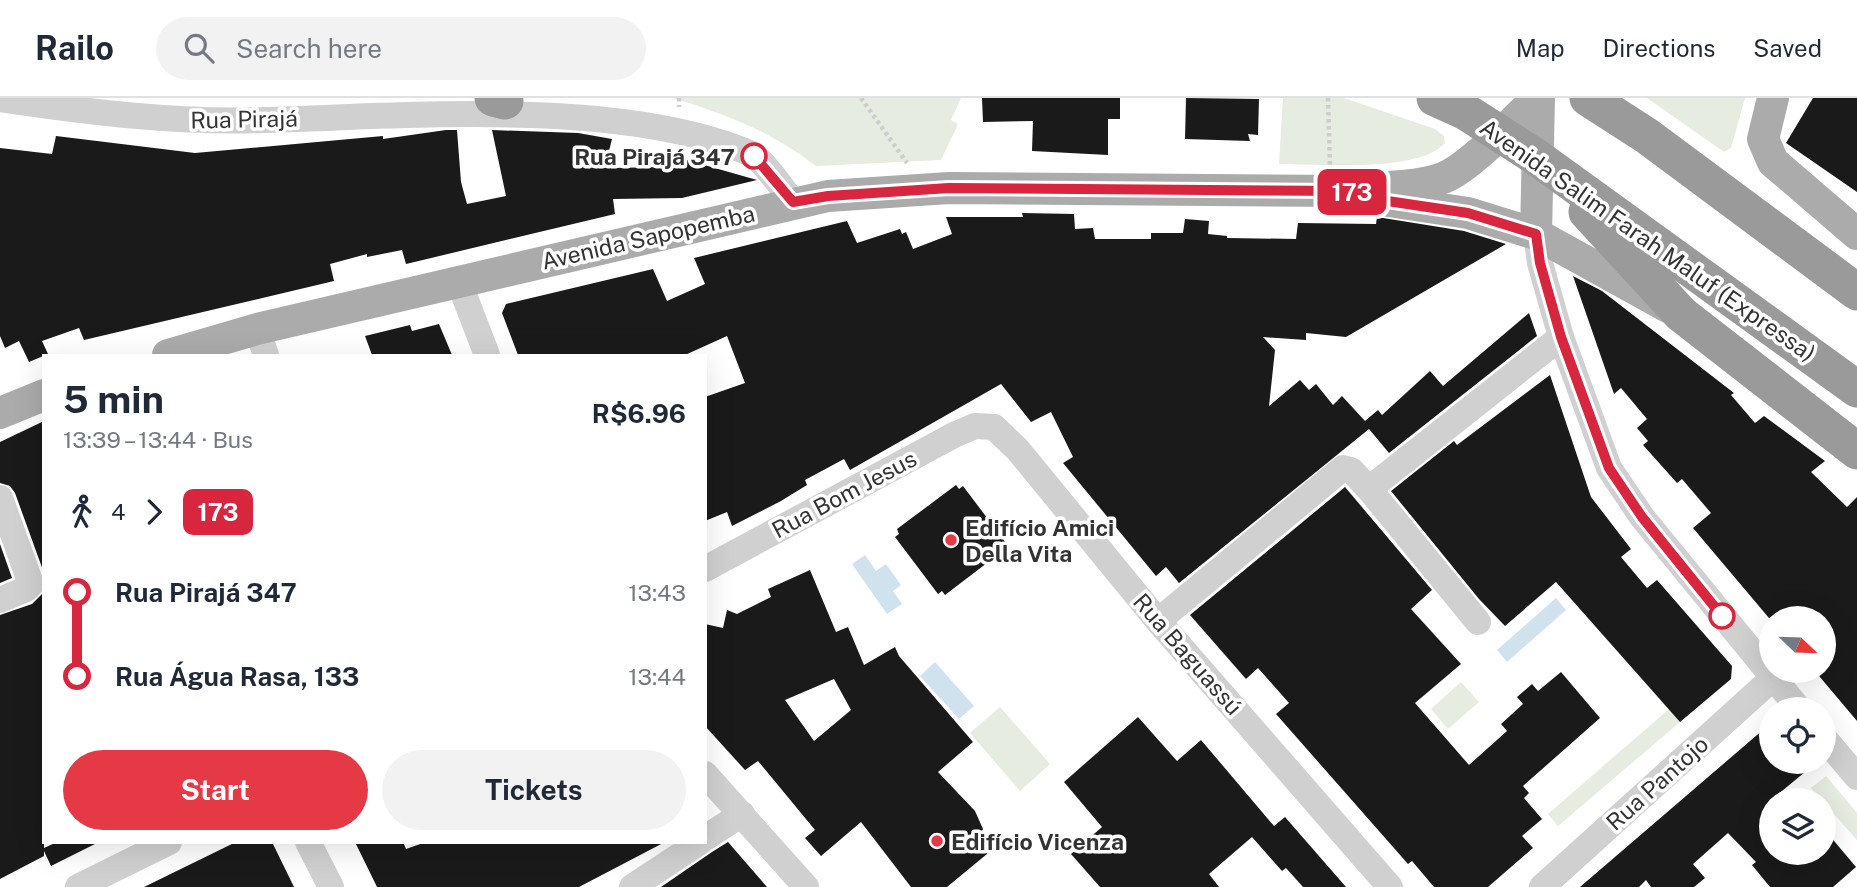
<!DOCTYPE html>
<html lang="en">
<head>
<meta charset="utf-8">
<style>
	:root { --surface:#fff; --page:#f2f2f3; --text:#1f2937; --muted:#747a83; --line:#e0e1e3; --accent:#e63946 }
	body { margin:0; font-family:"Public Sans",sans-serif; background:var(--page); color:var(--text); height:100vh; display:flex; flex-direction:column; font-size:26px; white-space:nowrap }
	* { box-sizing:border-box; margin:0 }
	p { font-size:23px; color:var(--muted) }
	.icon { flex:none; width:38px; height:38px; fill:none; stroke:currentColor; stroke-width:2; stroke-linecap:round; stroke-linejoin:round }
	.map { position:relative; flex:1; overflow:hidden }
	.drawer { position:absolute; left:42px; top:256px; width:665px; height:490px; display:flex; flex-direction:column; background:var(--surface); border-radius:0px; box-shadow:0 7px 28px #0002 }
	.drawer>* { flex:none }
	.badge { padding:0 14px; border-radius:10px; font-size:24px; line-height:46px }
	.needle { width:46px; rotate:113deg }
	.controls { position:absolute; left:1759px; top:508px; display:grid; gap:14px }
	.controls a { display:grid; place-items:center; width:77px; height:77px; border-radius:50%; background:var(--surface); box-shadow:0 7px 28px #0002; font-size:35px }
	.map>.badge { position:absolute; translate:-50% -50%; box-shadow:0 0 0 4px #fff }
	.legs { display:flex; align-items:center; gap:10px; height:77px; padding:0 21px; font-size:23px }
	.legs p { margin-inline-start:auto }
	.summary { display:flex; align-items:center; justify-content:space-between; height:119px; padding:0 21px }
	h1 { font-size:38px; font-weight:700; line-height:52px }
	.action { display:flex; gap:14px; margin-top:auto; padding:14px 21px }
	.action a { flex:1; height:80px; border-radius:42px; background:var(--accent); color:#fff; font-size:28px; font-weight:700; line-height:80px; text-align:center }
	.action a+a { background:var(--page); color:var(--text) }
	ul { padding:0 21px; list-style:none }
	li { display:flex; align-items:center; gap:24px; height:84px; font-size:26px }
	li i { display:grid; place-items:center; width:10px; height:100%; margin:0 9px; background:currentColor }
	li i::after { content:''; width:18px; height:18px; margin:-9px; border:5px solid; border-radius:50%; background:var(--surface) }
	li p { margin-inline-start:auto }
	li:first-child i { background:linear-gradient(#0000 50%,currentColor 0) }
	li:last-child i { background:linear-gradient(currentColor 50%,#0000 0) }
	header { display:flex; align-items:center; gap:42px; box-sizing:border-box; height:98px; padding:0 35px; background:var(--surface); border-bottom:2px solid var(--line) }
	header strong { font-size:33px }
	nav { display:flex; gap:38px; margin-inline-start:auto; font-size:24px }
	.search { width:490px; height:63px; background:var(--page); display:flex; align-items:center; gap:18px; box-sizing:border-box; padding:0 24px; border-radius:38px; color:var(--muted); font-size:26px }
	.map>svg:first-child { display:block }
	.green { fill:#e6ecdf }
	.water { fill:#cfe2ee }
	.building { fill:#1a1a1a; fill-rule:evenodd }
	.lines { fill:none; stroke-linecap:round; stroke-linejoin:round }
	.path { stroke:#cdcdcd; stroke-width:4.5; stroke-dasharray:3.5 3.5; stroke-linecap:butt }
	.minor { stroke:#d0d0d0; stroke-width:26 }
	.major { stroke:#ababab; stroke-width:32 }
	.highway { stroke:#9a9a9a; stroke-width:37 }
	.line-1-casing { stroke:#fff; stroke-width:16 }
	.line-1 { stroke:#d7263d; stroke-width:10 }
	.stop-1-dot { fill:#fff; stroke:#d7263d; stroke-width:3.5 }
	.poi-dot { fill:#e63946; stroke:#fff; stroke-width:2.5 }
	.labels { text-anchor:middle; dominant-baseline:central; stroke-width:7; stroke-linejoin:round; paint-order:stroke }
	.street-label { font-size:23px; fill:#333; stroke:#fff }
	.stop-label { font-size:23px; font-weight:bold; fill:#333; stroke:#fff; text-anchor:end }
	.poi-label { font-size:23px; font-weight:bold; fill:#333; stroke:#fff; text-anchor:start }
</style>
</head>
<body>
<header>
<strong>Railo</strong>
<div class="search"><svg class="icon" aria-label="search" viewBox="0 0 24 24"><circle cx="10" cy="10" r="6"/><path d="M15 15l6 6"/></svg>Search here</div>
<nav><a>Map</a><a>Directions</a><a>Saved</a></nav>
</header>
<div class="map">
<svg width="1857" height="789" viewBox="0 0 1857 789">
	<rect width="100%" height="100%" fill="#fff"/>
	<g class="green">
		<path d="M 673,0 L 961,0 L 951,22 L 958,26 L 941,62 L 816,68 C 770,33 728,17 673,0 Z"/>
		<path d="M 1283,0 L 1344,0 L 1435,31 L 1444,38 L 1445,45 C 1419,75 1318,66 1279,66 Z"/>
		<path d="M 1647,0 L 1745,0 L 1731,50 L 1724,54 Z"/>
		<path d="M 1461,584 L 1479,604 L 1448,631 L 1431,611 Z"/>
		<path d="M 1000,609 L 1050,666 L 1020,693 L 970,635 Z"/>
		<path d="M 1669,611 L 1680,624 L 1558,728 L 1548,716 Z"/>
		<path d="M 1826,678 L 1857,715 L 1857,742 L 1811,690 Z"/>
	</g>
	<g class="water">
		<path d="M 865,457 L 876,473 L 886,466 L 901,487 L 893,493 L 902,506 L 887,516 L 852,466 Z"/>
		<path d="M 1556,500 L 1566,512 L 1507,564 L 1497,552 Z"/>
		<path d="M 935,564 L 974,608 L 959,621 L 920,578 Z"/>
	</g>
	<g class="building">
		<path d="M 982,0 L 1120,0 L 1120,21 L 1108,21 L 1108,57 L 1032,53 L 1033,23 L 983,24 Z"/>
		<path d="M 1186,0 L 1259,1 L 1258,37 L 1248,36 L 1250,43 L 1185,41 Z"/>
		<path d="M 1813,0 L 1857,0 L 1857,94 L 1786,45 Z"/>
		<path d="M 446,32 L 457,32 L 461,84 L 467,106 L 506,98 L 492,32 L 578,35 L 612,41 L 608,57 L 616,59 L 613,70 L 659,69 L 662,55 L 757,82 L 682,100 L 613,101 L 615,116 L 406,166 L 402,152 L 367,159 L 367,156 L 330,166 L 334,183 L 84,242 L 79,230 L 42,243 L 48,256 L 29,264 L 19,243 L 5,250 L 0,238 L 0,50 L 52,56 L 56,38 L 195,55 L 383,38 L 383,41 Z"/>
		<path d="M 1022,115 L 1074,116 L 1075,131 L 1093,130 L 1095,141 L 1151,141 L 1151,135 L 1183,135 L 1185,121 L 1209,123 L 1208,136 L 1227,138 L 1227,140 L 1296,141 L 1298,125 L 1376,126 L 1377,119 L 1464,133 L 1506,146 L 1346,239 L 1306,235 L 1306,242 L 1263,239 L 1275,252 L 1269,308 L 1300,282 L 1309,292 L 1316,286 L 1333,307 L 1342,298 L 1365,323 L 1378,312 L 1382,317 L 1430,273 L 1443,288 L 1529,215 L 1537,238 L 1389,355 L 1369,331 L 1179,485 L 1166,469 L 1156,478 L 1063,365 L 1073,359 L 1051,314 L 1031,324 L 1001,286 L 850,372 L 844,361 L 805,382 L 807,387 L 781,403 L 732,428 L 727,414 L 705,423 L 705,299 L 745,285 L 727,238 L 685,257 L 518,257 L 502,215 L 506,206 L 653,171 L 667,203 L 705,186 L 694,160 L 847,123 L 857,145 L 900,131 L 902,136 L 906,134 L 913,151 L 952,136 L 946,119 L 1023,119 Z"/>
		<path d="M 1573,178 L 1602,193 L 1734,295 L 1731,297 L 1755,325 L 1764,318 L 1825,363 L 1811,374 L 1847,409 L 1857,399 L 1857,623 L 1814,572 L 1824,572 L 1824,520 L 1769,520 L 1693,430 L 1711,415 L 1682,381 L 1677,385 L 1643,347 L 1648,343 L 1637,330 L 1647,321 L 1621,290 L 1614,296 Z"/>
		<path d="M 439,226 L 452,257 L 372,257 L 365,238 L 410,227 L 412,233 Z"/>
		<path d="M 1550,277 L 1591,399 L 1631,451 L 1621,459 L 1647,490 L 1657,482 L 1732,568 L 1731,581 L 1680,624 L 1556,484 L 1505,528 L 1479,501 L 1391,393 L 1454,343 L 1457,347 Z"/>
		<path d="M 44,323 L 44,475 L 15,395 L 10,388 L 0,385 L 0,344 Z"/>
		<path d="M 956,387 L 959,391 L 963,388 L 1006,445 L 1002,448 L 1004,452 L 945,497 L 942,493 L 938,496 L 895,439 L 899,436 L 897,431 Z"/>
		<path d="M 1345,389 L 1432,492 L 1411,511 L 1461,566 L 1415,605 L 1469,667 L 1507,633 L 1501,626 L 1523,606 L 1517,599 L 1532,586 L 1538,593 L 1561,574 L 1600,620 L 1523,688 L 1529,695 L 1524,700 L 1542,721 L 1522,738 L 1533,750 L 1488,789 L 1434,789 L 1412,763 L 1408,766 L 1276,616 L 1289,605 L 1258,570 L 1246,581 L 1190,517 Z"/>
		<path d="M 0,446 L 12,480 L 0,485 Z"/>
		<path d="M 810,472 L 836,534 L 848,529 L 864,567 L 895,549 L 899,558 L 973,644 L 938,674 L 975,713 L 983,731 L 981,736 L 990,745 L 985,749 L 987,756 L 947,789 L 911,789 L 861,724 L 821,758 L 805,740 L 815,732 L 758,663 L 745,672 L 705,628 L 705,526 L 723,530 L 727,512 L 737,516 L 771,499 L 768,491 ZM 834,581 L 851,612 L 814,643 L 785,602 Z"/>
		<path d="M 44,494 L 44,750 L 57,744 L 99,744 L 51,768 L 44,753 L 44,758 L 0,781 L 0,517 L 32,506 Z"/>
		<path d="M 1138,619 L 1177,663 L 1201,642 L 1274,728 L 1285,719 L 1346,789 L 1303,789 L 1286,770 L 1282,773 L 1252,739 L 1209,776 L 1219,789 L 1100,789 L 1071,756 L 1102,729 L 1064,684 Z"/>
		<path d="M 1771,625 L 1771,663 L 1796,663 L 1805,674 L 1771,702 L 1771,754 L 1824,754 L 1824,731 L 1856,769 L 1833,789 L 1770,789 L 1752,767 L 1756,764 L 1728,735 L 1693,766 L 1705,780 L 1694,789 L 1651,789 L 1646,782 L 1639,789 L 1580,789 Z"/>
		<path d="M 236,744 L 272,744 L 294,789 L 144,789 Z"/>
		<path d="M 355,744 L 403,744 L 406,751 L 426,744 L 665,744 L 579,789 L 377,789 Z"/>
		<path d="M 728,744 L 767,789 L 661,789 L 712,754 Z"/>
	</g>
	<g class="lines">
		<g class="path">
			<path d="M 679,0 L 679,9"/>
			<path d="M 861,0 L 907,65"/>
			<path d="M 1328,0 L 1330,68"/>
		</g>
		<g class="minor">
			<path d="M 0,1 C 88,14 175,25 264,22 C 413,18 620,0 752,56 C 768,68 781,89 793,104"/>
			<path d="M 1536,136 L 1540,165 L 1561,239 L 1609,370 L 1642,419 L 1799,611"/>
			<path d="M 459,184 L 487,257"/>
			<path d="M 257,231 L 266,257"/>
			<path d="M 1369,391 L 1561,239"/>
			<path d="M 0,400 L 31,486 L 26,491 L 0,502"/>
			<path d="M 705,471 L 954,337 L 975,328 L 994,329 L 1018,352 L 1158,523 L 1390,789"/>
			<path d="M 1158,523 L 1343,370 L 1351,372 L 1369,391 L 1478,524"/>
			<path d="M 1824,640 L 1857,679"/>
			<path d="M 705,676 L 806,789"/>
			<path d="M 705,740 L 742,716"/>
			<path d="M 308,744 L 331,789"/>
			<path d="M 78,789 L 169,744"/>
			<path d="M 632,789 L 700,744"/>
			<path d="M 1542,789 L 1773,580"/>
		</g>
		<g class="major">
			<path d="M 1773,0 L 1763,41 L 1773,64 L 1857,136"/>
			<path d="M 1382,102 L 1468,115 L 1536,136 L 1668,209"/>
			<path d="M 1536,136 L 1539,0"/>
			<path d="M 168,257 L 257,231 L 828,98 L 949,90 L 1348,93 C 1379,87 1413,91 1443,80 C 1471,69 1514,21 1538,0"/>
			<path d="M 0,315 L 44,297"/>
		</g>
		<g class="highway">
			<path d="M 493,0 L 505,3"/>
			<path d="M 1435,0 L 1466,14 L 1536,59 L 1857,291"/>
			<path d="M 1588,0 L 1647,38 L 1857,194"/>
			<path d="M 1587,114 L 1681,216 L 1857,353"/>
		</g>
	</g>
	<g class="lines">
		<g class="line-1-casing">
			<path id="line-1" d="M 754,58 L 793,104 L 828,98 L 949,90 L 1348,93 L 1374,101 L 1468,115 L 1536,136 L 1540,165 L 1561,239 L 1609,370 L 1642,419 L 1722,518"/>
		</g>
		<use href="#line-1" class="line-1"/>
	</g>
	<g class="stop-1-dot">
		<circle cx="754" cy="58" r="12"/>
		<circle cx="1722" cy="518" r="12"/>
	</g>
	<g class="poi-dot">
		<circle cx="951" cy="442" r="7"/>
		<circle cx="937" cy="743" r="7"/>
	</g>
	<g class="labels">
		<g class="street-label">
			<text transform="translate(244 21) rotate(-1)">Rua Pirajá</text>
			<text transform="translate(648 139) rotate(-13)">Avenida Sapopemba</text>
			<text transform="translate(1648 142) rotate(35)">Avenida Salim Farah Maluf (Expressa)</text>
			<text transform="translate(844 396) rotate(-28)">Rua Bom Jesus</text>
			<text transform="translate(1188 556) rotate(49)">Rua Baguassú</text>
			<text transform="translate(1657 685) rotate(-42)">Rua Pantojo</text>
		</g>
		<g class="stop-label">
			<text x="735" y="58">Rua Pirajá 347</text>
		</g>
		<g class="poi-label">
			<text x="965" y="429">Edifício Amici<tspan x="965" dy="26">Della Vita</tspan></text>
			<text x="951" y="743">Edifício Vicenza</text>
		</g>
	</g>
</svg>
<div class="controls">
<a><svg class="needle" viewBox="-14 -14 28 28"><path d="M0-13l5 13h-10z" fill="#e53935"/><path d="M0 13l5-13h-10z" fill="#747a83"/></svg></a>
<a><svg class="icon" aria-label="locate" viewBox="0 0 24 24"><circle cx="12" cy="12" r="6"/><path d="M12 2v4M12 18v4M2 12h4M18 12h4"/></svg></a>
<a><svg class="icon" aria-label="layers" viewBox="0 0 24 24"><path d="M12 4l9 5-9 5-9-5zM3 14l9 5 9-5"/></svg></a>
</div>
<b class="badge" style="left:1352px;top:94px;background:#d7263d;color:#fff">173</b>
<section class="drawer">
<div class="summary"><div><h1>5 min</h1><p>13:39 – 13:44 · Bus</p></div><b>R$6.96</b></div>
<div class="legs"><svg class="icon" aria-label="walk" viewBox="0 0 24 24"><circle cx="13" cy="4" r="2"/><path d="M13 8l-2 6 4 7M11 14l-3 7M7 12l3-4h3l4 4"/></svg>4<svg class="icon" aria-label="forward" viewBox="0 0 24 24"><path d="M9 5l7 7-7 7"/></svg><b class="badge" style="background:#d7263d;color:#fff">173</b></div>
<ul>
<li><i style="color:#d7263d"></i><b>Rua Pirajá 347</b><p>13:43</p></li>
<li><i style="color:#d7263d"></i><b>Rua Água Rasa, 133</b><p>13:44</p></li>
</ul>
<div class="action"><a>Start</a><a>Tickets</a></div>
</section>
</div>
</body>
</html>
